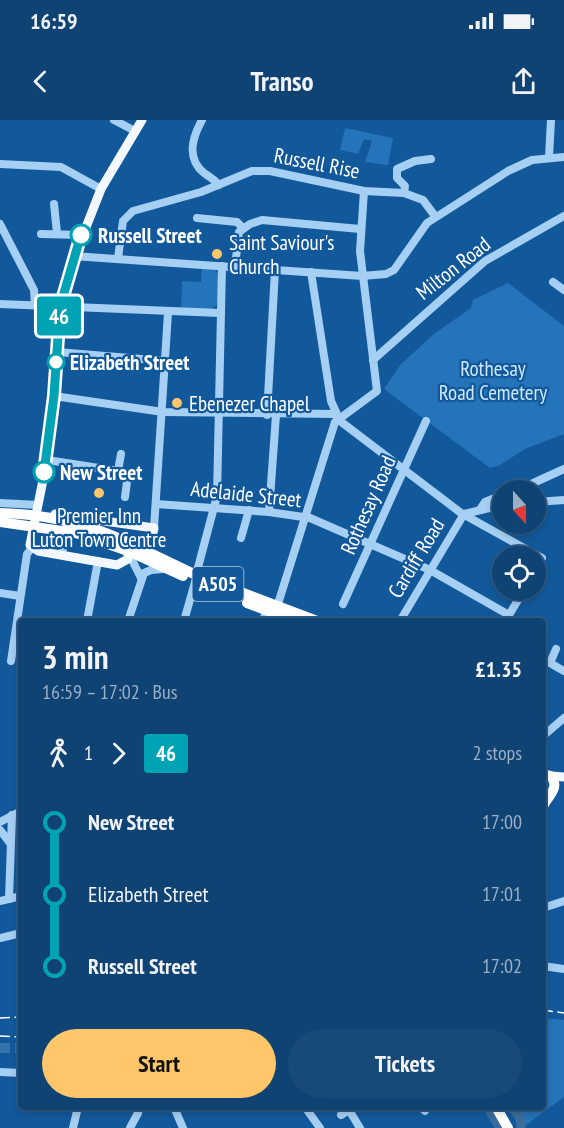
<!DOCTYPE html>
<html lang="en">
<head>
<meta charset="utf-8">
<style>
	:root { --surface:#0e4374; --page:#174a79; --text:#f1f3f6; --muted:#9bb0c5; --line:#2e5c86; --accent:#ffc769 }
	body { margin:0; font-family:"PT Sans Narrow",sans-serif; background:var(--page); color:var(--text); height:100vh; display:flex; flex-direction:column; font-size:22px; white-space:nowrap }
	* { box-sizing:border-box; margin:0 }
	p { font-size:20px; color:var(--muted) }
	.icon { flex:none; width:33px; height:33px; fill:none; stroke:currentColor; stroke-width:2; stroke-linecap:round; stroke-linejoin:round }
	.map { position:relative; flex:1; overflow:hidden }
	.panel { position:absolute; left:18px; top:498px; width:528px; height:492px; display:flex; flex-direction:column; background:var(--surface); border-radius:6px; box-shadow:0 3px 9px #0003,0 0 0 2px var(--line) }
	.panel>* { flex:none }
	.badge { padding:0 12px; border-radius:4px; font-size:21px; line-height:39px }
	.needle { width:39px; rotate:159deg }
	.buttons { position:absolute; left:492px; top:360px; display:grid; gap:12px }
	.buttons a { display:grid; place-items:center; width:54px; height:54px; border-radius:50%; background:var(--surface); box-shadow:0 3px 9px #0003,0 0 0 2px var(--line); font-size:30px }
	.map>.badge { position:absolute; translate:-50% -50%; box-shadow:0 0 0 3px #fff }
	.legs { display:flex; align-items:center; gap:9px; height:66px; padding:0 24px; font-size:20px }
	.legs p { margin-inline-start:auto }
	.overview { display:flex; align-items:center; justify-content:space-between; height:102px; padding:0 24px }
	h1 { font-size:33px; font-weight:600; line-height:45px }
	.action { display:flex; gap:12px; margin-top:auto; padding:12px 24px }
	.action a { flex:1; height:69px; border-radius:36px; background:var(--accent); color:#111; font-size:24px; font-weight:600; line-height:69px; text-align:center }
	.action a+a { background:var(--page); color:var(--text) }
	ul { padding:0 24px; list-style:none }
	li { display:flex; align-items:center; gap:21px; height:72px; font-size:22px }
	li i { display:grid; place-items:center; width:9px; height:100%; margin:0 8px; background:currentColor }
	li i::after { content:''; width:15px; height:15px; margin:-8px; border:4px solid; border-radius:50%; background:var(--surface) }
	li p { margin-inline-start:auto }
	li:first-child i { background:linear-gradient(#0000 50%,currentColor 0) }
	li:last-child i { background:linear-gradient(currentColor 50%,#0000 0) }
	.status { display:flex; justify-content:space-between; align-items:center; height:42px; padding:0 30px; background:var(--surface); direction:ltr }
	.status svg { height:16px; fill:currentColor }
	header { display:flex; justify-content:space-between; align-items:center; height:78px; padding:0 24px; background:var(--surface); font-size:27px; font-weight:600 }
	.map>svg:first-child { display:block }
	.green { fill:#2573b9 }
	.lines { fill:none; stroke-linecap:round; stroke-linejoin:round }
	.river { stroke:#3a6c9c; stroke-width:9 }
	.highway-tunnel { stroke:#3672aa; stroke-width:10; stroke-dasharray:10 5; stroke-linecap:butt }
	.minor { stroke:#a6cff4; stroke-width:8 }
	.major { stroke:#f3f8ff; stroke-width:9 }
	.highway { stroke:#fff; stroke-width:10 }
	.rail { stroke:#fff; stroke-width:1.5; stroke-dasharray:10 4.5; stroke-linecap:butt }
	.highway-bridge { stroke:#fff; stroke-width:10 }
	.line-1-casing { stroke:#fff; stroke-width:14 }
	.line-1 { stroke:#00a3b4; stroke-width:9 }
	.stop-1-dot { fill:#fff; stroke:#00a3b4; stroke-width:3 }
	.poi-dot { fill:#ffc769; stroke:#12599b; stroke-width:2 }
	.labels { text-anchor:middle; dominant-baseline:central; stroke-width:4.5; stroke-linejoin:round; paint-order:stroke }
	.shield { fill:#12599b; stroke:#b8cde1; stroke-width:1.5 }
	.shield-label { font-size:20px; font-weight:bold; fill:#fff }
	.street-label { font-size:21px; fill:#fff; stroke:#12599b }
	.stop-label { font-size:21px; font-weight:bold; fill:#fff; stroke:#12599b; text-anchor:start }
	.poi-label { font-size:21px; fill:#fff; stroke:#12599b; text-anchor:start }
	.park-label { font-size:21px; fill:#cee7fe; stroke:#12599b }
</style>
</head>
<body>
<div class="status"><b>16:59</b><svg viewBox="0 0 49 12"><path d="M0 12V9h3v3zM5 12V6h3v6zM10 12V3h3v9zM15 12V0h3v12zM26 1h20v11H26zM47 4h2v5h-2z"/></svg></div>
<header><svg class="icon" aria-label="back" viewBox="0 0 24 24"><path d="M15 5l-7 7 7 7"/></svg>Transo<svg class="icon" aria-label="share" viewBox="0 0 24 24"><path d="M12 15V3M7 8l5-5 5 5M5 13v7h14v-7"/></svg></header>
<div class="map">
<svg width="564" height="1008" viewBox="0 0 564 1008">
	<rect width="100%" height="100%" fill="#12599b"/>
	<g class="green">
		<path d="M 345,8 L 393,18 L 388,45 L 365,42 L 372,21 L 364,19 L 358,34 L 340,30 Z"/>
		<path d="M 202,149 L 214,149 L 218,154 L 218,184 L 209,191 L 181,190 L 182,161 L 201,162 Z"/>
		<path d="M 508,163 L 564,206 L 564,314 L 525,329 L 498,346 L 490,348 L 384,269 L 401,244 L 434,214 L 471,188 L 473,180 Z"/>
		<path d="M 543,898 L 564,900 L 564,977 L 522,1008 L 507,987 L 543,987 Z"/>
	</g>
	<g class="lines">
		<g class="river">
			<path d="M 487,987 L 500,1008"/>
			<path d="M 512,987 L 520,998 L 521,1008"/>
		</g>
		<path class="highway-tunnel" d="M 0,928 L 21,928"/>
		<g class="minor">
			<path d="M 114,0 L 135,11"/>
			<path d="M 202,0 C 192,18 186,38 204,53 C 210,57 215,60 219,65"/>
			<path d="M 549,37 L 551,0"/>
			<path d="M 0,44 L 61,47 L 101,69"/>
			<path d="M 404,73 L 405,66 L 397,58 L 397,49 L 415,41 L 431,39"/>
			<path d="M 54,84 L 57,113"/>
			<path d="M 197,98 L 237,102 L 243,108"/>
			<path d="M 0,104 L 34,170 L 35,185"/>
			<path d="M 41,114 L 81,115"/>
			<path d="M 73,136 L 362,156 L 386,154 L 394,150 L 427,103 L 508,51 L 532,40 L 564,37"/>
			<path d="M 118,138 L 123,101 L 133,91 L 201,72 L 252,51 L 270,51 L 364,71 L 404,73 L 423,80 L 435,96"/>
			<path d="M 235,147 L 239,112 L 250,104 L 262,100 L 360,109"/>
			<path d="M 311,152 L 331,281 L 340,301 L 461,393 L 542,438 L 536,450"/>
			<path d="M 553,162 L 564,170"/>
			<path d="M 0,184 L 220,193"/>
			<path d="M 57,232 L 166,241"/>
			<path d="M 373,240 L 485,141 L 564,96"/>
			<path d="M 54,276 L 163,292 L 335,294"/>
			<path d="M 267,295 L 275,150"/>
			<path d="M 121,334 L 118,351 L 128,354 L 125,377"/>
			<path d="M 47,340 L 118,351"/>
			<path d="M 518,370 L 564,349"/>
			<path d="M 536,382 L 564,380"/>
			<path d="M 0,383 L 38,385"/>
			<path d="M 156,384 L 269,392 L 310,398 L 430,450 L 509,495 L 524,470"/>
			<path d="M 481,388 L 485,382 L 502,375"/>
			<path d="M 269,392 L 276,295"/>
			<path d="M 464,394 L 502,385"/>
			<path d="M 154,408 L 168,193"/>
			<path d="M 241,418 L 249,390"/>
			<path d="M 62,434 L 67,407"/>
			<path d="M 130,436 L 141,458"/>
			<path d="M 196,455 L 217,376 L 222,146"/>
			<path d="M 0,473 L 20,476"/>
			<path d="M 343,484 L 426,301"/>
			<path d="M 277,487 L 335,302 L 377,271 L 360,131 L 364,71"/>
			<path d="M 87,501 L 98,441"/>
			<path d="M 128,501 L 144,453 L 151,450 L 163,449"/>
			<path d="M 184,501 L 195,462"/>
			<path d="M 263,501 L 266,491"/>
			<path d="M 400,501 L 464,394"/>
			<path d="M 556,529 L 550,543 L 564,551"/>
			<path d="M 11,541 L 27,434 L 32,428"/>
			<path d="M 543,616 L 564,598"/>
			<path d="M 0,702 L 21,691"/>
			<path d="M 0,710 L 10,723"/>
			<path d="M 9,779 L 12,695"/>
			<path d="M 0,781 L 21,776"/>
			<path d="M 543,788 L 564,781"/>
			<path d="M 0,818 L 21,813"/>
			<path d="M 543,846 L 564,849"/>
			<path d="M 0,952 L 21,953"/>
			<path d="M 174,987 L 183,1008"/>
			<path d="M 305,987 L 320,1008"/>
			<path d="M 421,987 L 425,991"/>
			<path d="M 341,995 L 349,990 L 360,1008"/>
			<path d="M 73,1008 L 78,987"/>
			<path d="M 130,1008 L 138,993"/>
		</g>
		<g class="major">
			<path d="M 55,394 L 154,408 L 149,432"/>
			<path d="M 128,431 L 128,439 L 117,445 L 38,431 L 30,425 L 47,340 L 59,187 L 68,153 L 101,69 L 142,0"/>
			<path d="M 551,656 L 564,657"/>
		</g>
		<g class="highway">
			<path d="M 123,420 L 196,455 L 317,501"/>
			<path d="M 128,431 L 183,456"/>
			<path d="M 247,483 L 295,501"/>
			<path d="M 543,654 L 551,656 C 560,668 549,675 543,686"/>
			<path d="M 496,987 L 508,1008"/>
		</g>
		<g class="rail">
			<path d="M 543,890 L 564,893"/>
			<path d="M 0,898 L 21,897"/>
			<path d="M 0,916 L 21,917"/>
		</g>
		<g class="highway-bridge">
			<path d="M 0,393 C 42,394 85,403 123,420"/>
			<path d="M 0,402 L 76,413 L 128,431"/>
		</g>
	</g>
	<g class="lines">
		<g class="line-1-casing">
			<path id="line-1" d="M 44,352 L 54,276 L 60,187 L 81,115"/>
		</g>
		<use href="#line-1" class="line-1"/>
	</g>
	<g class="stop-1-dot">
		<circle cx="81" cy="115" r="10"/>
		<circle cx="56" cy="242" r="8"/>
		<circle cx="44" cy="352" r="10"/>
	</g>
	<g class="poi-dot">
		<circle cx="217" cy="134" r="6"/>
		<circle cx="177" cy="283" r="6"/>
		<circle cx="99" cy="373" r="6"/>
	</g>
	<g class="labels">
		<rect class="shield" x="192.5" y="447" width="51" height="34" rx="4.5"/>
		<g class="shield-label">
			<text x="218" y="464">A505</text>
		</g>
		<g class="street-label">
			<text transform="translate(317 43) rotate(11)">Russell Rise</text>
			<text transform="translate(453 148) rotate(-38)">Milton Road</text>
			<text transform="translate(246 374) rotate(6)">Adelaide Street</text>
			<text transform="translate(368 385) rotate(-66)">Rothesay Road</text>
			<text transform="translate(416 438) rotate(-59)">Cardiff Road</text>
		</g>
		<g class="stop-label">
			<text x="98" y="115">Russell Street</text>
			<text x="70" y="242">Elizabeth Street</text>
			<text x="60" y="352">New Street</text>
		</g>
		<g class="poi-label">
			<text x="229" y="122">Saint Saviour's<tspan x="229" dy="24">Church</tspan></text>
			<text x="189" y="283">Ebenezer Chapel</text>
			<text x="99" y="395" text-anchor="middle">Premier Inn<tspan x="99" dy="24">Luton Town Centre</tspan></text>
		</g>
		<g class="park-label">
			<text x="493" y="248">Rothesay<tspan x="493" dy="24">Road Cemetery</tspan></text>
		</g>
	</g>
</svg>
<div class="buttons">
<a><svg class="needle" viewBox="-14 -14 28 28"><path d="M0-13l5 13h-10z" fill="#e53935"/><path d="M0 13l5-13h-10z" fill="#9bb0c5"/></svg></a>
<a><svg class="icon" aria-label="locate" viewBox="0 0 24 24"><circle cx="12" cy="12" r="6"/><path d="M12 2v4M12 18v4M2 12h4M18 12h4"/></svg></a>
</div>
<b class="badge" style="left:59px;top:196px;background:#00a3b4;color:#fff">46</b>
<section class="panel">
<div class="overview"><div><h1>3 min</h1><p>16:59 – 17:02 · Bus</p></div><b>£1.35</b></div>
<div class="legs"><svg class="icon" aria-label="walk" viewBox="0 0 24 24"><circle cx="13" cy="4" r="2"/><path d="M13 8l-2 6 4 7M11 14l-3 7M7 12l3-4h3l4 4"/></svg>1<svg class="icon" aria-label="forward" viewBox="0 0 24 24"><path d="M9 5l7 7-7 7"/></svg><b class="badge" style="background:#00a3b4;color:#fff">46</b><p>2 stops</p></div>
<ul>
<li><i style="color:#00a3b4"></i><b>New Street</b><p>17:00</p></li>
<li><i style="color:#00a3b4"></i><span>Elizabeth Street</span><p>17:01</p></li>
<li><i style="color:#00a3b4"></i><b>Russell Street</b><p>17:02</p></li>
</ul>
<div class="action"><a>Start</a><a>Tickets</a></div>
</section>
</div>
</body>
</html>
